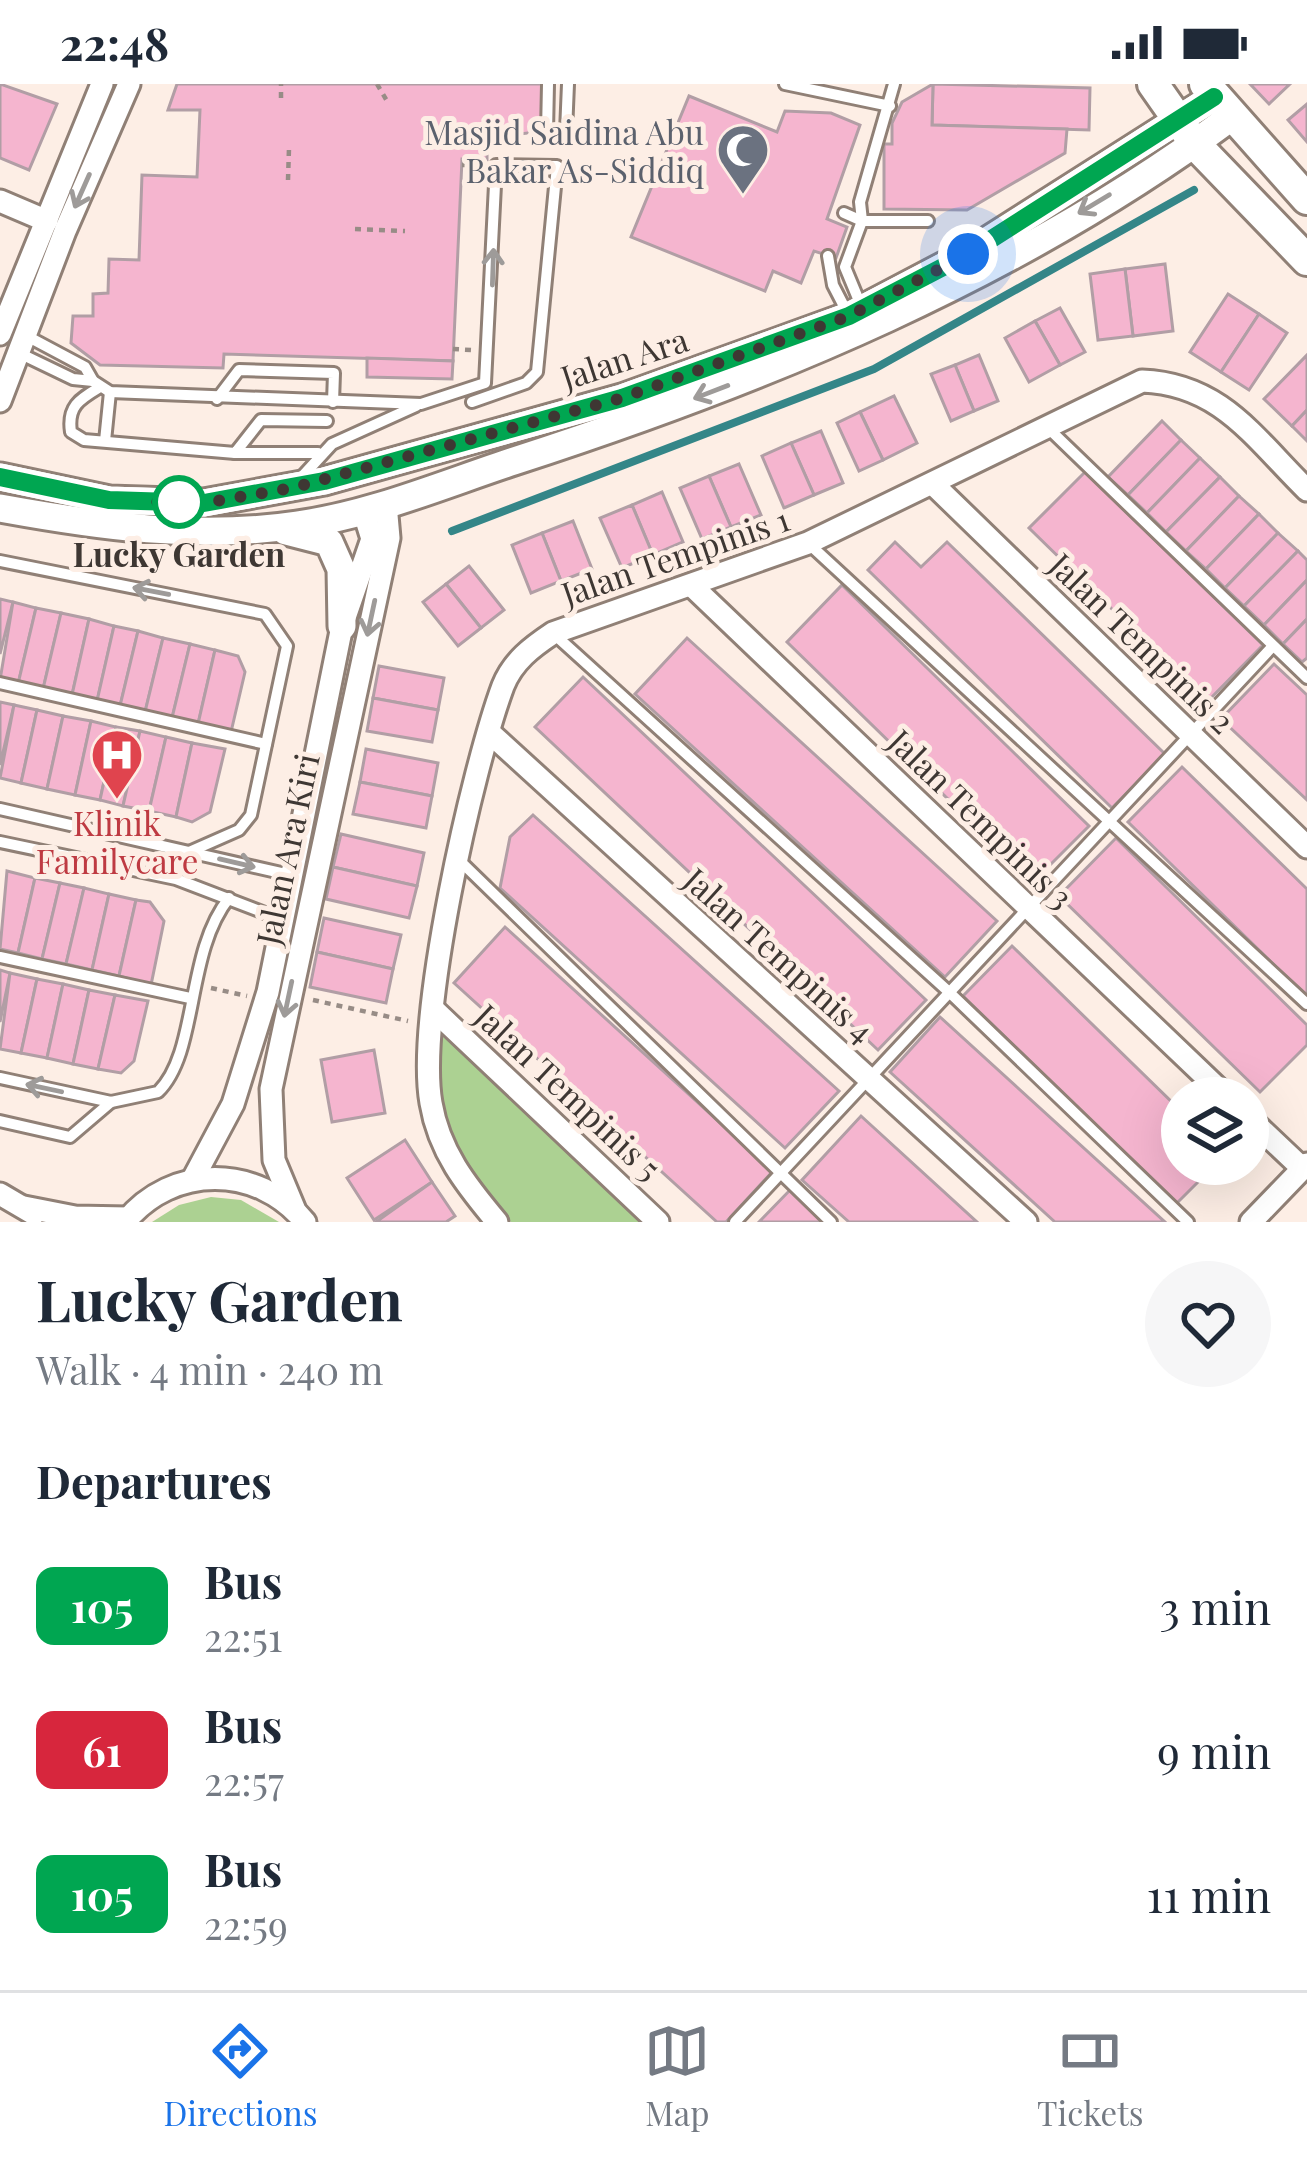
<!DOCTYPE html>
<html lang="en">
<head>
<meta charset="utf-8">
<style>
	:root { --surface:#fff; --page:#f6f6f7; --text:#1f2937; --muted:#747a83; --line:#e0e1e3; --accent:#1a73e8 }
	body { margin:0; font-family:"Playfair Display",serif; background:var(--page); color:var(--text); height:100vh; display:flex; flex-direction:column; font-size:45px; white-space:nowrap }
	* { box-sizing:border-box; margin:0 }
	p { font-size:39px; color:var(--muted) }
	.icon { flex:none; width:66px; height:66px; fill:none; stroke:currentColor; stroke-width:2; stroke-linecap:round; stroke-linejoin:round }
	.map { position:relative; height:1138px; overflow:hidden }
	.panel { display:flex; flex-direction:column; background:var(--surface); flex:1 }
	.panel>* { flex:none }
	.badge { padding:0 24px; border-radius:18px; font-size:42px; line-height:78px }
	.tools { position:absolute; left:1161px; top:993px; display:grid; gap:24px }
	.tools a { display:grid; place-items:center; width:108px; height:108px; border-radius:50%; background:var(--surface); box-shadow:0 12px 48px #0002; font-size:60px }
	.you { position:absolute; width:60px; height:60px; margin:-30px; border:9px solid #fff; border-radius:50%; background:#1a73e8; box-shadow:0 0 0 18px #1a73e833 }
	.map>.badge { position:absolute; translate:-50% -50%; box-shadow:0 0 0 6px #fff }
	h2 { padding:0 36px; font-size:45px; line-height:108px }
	.round { display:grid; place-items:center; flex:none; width:126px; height:126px; border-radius:63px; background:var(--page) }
	.headline { display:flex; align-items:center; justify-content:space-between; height:204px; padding:0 36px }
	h1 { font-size:57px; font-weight:700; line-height:90px }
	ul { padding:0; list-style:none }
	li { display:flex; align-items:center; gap:36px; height:144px; padding:0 36px }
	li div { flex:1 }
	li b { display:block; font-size:45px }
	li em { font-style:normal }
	li .badge { min-width:132px; font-weight:700; text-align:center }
	.status { display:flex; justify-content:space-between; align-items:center; height:84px; padding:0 60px; background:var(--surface); direction:ltr }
	.status svg { height:33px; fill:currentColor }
	.tabs { display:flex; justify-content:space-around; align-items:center; height:168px; border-top:3px solid var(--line); background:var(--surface); font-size:33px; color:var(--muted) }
	.tabs a { display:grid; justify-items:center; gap:6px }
	.tabs .selected { color:var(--accent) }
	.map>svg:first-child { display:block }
	.green { fill:#acd192 }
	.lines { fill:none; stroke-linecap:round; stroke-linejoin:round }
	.stream { stroke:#348688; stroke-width:8 }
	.building { fill:#f5b5cf; stroke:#b19ea5; stroke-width:3 }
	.service-casing { stroke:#908076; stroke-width:16 }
	.minor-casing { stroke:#908076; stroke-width:27 }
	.tertiary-casing { stroke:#908076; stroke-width:33 }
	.secondary-casing { stroke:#908076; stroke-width:36 }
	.path { stroke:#978c86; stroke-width:4.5; stroke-dasharray:6 6; stroke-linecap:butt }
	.service { stroke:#fff; stroke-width:10 }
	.minor { stroke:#fff; stroke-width:21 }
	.tertiary { stroke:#fff; stroke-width:27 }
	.secondary { stroke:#fff; stroke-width:30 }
	.oneway { stroke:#9e9b99 }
	.line-casing { stroke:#fff; stroke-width:27 }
	.line { stroke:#00a651; stroke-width:18 }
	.walk { stroke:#3e3733; stroke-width:12; stroke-dasharray:0 21.6 }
	.stop-dot { fill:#fff; stroke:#00a651; stroke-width:6 }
	.labels { text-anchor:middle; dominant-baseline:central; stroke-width:10; stroke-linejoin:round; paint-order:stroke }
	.worship-label { font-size:33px; fill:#5b616d; stroke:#fdeee5; text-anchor:end }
	.street-label { font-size:33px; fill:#3e3733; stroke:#fdeee5 }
	.stop-label { font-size:33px; font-weight:bold; fill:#3e3733; stroke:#fdeee5 }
	.health-label { font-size:33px; fill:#be3a42; stroke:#fdeee5 }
</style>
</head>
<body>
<div class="status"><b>22:48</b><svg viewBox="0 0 49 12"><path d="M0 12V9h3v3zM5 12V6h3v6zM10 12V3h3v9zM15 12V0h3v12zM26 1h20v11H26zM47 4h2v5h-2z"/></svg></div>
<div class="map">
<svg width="1307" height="1138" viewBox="0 0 1307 1138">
	<rect width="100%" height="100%" fill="#fdeee5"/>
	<g class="green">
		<path d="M 436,932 L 645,1138 L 511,1138 L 461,1082 L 438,1018 Z"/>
		<path d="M 211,1113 L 241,1116 L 279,1138 L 152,1138 L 179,1121 Z"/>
	</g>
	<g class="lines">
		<path class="stream" d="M 452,447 L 874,285 L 1194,106"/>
	</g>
	<g class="building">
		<path d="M 0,0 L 57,20 L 29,86 L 0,74 Z"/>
		<path d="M 177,0 L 545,0 L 544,47 L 487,54 L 487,76 L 462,75 L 453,277 L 224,270 L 223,284 L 100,281 L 71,259 L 73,232 L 93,232 L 93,210 L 108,209 L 109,175 L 139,176 L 142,91 L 197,93 L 200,26 L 168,26 Z"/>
		<path d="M 933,0 L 1090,4 L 1089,46 L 932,41 Z"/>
		<path d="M 933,0 L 932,41 L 1067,45 L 1065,69 L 967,126 L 884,125 L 884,60 L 892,60 L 892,39 L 902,18 Z"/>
		<path d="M 1250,0 L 1290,0 L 1269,20 Z"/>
		<path d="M 689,12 L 777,48 L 785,27 L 831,29 L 860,41 L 827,135 L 847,143 L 836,174 L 814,167 L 801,199 L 773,187 L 765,207 L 631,153 Z"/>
		<path d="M 1307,20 L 1307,58 L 1288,36 Z"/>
		<path d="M 1165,180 L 1173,247 L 1133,252 L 1125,185 Z"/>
		<path d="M 1125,185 L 1133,252 L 1098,256 L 1090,190 Z"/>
		<path d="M 1228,210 L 1259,230 L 1221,288 L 1190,268 Z"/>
		<path d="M 1060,224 L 1085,268 L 1060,281 L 1035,237 Z"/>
		<path d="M 1259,230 L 1287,249 L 1249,306 L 1221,288 Z"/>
		<path d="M 1035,237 L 1060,281 L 1029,298 L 1005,254 Z"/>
		<path d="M 979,271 L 998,317 L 974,327 L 955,281 Z"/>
		<path d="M 1307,271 L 1307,326 L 1292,342 L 1264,315 Z"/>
		<path d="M 367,274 L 453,277 L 452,295 L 367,293 Z"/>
		<path d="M 955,281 L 974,327 L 951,337 L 931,290 Z"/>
		<path d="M 894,312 L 917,359 L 883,376 L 860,328 Z"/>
		<path d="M 1307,326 L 1307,357 L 1292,342 Z"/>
		<path d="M 860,328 L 883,376 L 859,387 L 837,339 Z"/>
		<path d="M 1162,337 L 1181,356 L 1128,411 L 1108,393 Z"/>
		<path d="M 821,347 L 843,399 L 814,411 L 791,359 Z"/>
		<path d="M 1181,356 L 1200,374 L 1147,429 L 1128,411 Z"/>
		<path d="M 791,359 L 814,411 L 784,424 L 762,372 Z"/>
		<path d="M 1200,374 L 1220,393 L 1166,448 L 1147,429 Z"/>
		<path d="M 739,380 L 761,431 L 731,443 L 709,392 Z"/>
		<path d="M 1085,388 L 1263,561 L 1207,618 L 1029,444 Z"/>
		<path d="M 709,392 L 731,443 L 702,455 L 680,404 Z"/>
		<path d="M 1220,393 L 1239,412 L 1186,467 L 1166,448 Z"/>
		<path d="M 662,408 L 683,458 L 653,471 L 632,421 Z"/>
		<path d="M 1239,412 L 1259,430 L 1206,485 L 1186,467 Z"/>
		<path d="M 632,421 L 653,471 L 622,484 L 600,434 Z"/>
		<path d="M 1259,430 L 1278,449 L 1225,504 L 1206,485 Z"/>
		<path d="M 573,437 L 592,485 L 561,497 L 542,449 Z"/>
		<path d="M 542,449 L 561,497 L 531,509 L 512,461 Z"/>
		<path d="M 1278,449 L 1298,467 L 1244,522 L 1225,504 Z"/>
		<path d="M 895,458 L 921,483 L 947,458 L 1165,670 L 1112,724 L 868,486 Z"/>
		<path d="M 1298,467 L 1307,476 L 1307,496 L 1264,541 L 1244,522 Z"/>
		<path d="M 469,482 L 504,526 L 481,544 L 446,500 Z"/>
		<path d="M 1307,496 L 1307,535 L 1283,560 L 1264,541 Z"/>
		<path d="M 446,500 L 481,544 L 458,562 L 423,518 Z"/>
		<path d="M 842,501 L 1089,742 L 1033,798 L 787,558 Z"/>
		<path d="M 0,515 L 13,518 L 0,570 Z"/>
		<path d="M 13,518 L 36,524 L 18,600 L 0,596 Z"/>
		<path d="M 36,524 L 61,529 L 43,605 L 18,600 Z"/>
		<path d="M 61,529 L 89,535 L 72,611 L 43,605 Z"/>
		<path d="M 89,535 L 114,542 L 97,617 L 72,611 Z"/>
		<path d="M 1307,535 L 1307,574 L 1302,578 L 1283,560 Z"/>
		<path d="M 114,542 L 138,547 L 120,622 L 97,617 Z"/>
		<path d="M 138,547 L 163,554 L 145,628 L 120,622 Z"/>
		<path d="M 163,554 L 190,560 L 172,634 L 145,628 Z"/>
		<path d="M 687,554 L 997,837 L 945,893 L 635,610 Z"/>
		<path d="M 190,560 L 215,566 L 198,640 L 172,634 Z"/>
		<path d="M 215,566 L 238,572 L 245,588 L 231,648 L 198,640 Z"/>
		<path d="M 1274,580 L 1307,611 L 1307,716 L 1221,635 Z"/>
		<path d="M 379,582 L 444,594 L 438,626 L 373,614 Z"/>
		<path d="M 583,593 L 926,916 L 878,966 L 535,643 Z"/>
		<path d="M 373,614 L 438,626 L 432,658 L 367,647 Z"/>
		<path d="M 0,618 L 14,621 L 0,681 Z"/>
		<path d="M 14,621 L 37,626 L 21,699 L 0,694 Z"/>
		<path d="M 37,626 L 63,632 L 47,705 L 21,699 Z"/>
		<path d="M 63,632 L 91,637 L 75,711 L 47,705 Z"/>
		<path d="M 91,637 L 116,643 L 100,716 L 75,711 Z"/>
		<path d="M 116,643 L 140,647 L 123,722 L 100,716 Z"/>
		<path d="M 140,647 L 166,653 L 149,727 L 123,722 Z"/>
		<path d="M 166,653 L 192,659 L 176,733 L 149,727 Z"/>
		<path d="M 192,659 L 225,665 L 210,728 L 192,738 L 176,733 Z"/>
		<path d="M 366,665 L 438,679 L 432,712 L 360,698 Z"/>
		<path d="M 1182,683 L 1307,805 L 1307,913 L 1128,738 Z"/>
		<path d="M 360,698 L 432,712 L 426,744 L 353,730 Z"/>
		<path d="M 533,731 L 839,1007 L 785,1064 L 500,804 L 510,753 Z"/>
		<path d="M 341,750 L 424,769 L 417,802 L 333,783 Z"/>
		<path d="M 1116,754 L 1307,941 L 1307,961 L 1260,1008 L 1059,812 Z"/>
		<path d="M 333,783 L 417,802 L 409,834 L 326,815 Z"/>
		<path d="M 7,787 L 35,794 L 18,869 L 0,865 Z"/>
		<path d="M 35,794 L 60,799 L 42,875 L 18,869 Z"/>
		<path d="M 60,799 L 84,804 L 66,880 L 42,875 Z"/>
		<path d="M 84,804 L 109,810 L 92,886 L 66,880 Z"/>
		<path d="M 109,810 L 136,816 L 119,892 L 92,886 Z"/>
		<path d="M 136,816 L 150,818 L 164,837 L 151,901 L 119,892 Z"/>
		<path d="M 324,834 L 401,851 L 393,885 L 317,868 Z"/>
		<path d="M 505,843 L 773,1087 L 726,1138 L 717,1138 L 454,899 Z"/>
		<path d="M 1012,862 L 1182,1028 L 1182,1080 L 1216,1080 L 1176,1120 L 963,912 Z"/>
		<path d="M 317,868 L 393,885 L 386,919 L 310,903 Z"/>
		<path d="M 0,886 L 10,889 L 0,938 Z"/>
		<path d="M 10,889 L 37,895 L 21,969 L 0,965 Z"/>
		<path d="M 37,895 L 63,900 L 47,974 L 21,969 Z"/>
		<path d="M 63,900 L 89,906 L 73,980 L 47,974 Z"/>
		<path d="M 89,906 L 115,911 L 98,985 L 73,980 Z"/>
		<path d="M 115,911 L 148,917 L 134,977 L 121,989 L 98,985 Z"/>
		<path d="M 940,933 L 1165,1138 L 1055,1138 L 890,988 Z"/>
		<path d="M 374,966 L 385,1029 L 332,1038 L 321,976 Z"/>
		<path d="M 861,1032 L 977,1138 L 849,1138 L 802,1096 Z"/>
		<path d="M 405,1056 L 432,1098 L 374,1136 L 347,1094 Z"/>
		<path d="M 432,1098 L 455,1132 L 446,1138 L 376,1138 Z"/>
		<path d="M 790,1106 L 823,1138 L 759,1138 Z"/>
	</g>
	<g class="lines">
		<g class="service-casing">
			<g id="service">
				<path d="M 785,0 L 890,22"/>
				<path d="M 547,48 L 548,0"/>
				<path d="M 566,48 L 568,0"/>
				<path d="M 844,129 L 862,137 L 928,137"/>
				<path d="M 828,172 L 833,201 L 849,232"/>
				<path d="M 862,224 L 845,183 L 862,137 L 860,118 L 894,0"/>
				<path d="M 23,250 L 85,283 L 93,297 L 110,308 L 421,320 L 485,299 L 496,81 L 557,82 L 537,288 L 526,299 L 472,318"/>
				<path d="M 19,269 L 73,295 L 93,297"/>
				<path d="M 100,303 C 80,315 67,322 71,348 L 84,356 L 235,369 L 261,336 L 327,337"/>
				<path d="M 217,315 L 239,286 L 334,289 L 333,318"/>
				<path d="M 1048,344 L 1307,594"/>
				<path d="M 105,357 L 110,308"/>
				<path d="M 235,369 L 318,369"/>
				<path d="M 298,397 L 332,360 L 416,322"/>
				<path d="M 808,459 L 1307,920"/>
				<path d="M 0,477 L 265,530 L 287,562 L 251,731 L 239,746 L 189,768"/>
				<path d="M 555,551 L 949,908 L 1188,1138"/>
				<path d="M 0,599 L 266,660"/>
				<path d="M 0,725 L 290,791"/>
				<path d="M 0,758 L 176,795 L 283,836"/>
				<path d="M 459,776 L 831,1138"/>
				<path d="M 0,873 L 190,914"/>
				<path d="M 0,994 L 111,1018 L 158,1008 C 199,968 185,869 229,814"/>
				<path d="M 0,1037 L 70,1053 L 111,1018"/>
				<path d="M 735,1138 L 1273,562"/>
			</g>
		</g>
		<g class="minor-casing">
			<g id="minor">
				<path d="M 0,117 L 47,137"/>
				<path d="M 0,250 L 102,0"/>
				<path d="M 0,317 L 65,147 L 129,0"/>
				<path d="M 934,401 L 1307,763"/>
				<path d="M 691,501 L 1228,1014"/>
				<path d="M 491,650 L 1026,1138"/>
				<path d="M 433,925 L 658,1138"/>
				<path d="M 1248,1033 L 1303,1085"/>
				<path d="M 193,1095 L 233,1020 L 268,908 L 342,542 L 372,455 L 363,426"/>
				<path d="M 0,1110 L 34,1130"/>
				<path d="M 24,1123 L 75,1133 L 128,1134"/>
				<path d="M 294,1124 L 274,1076 L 271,1005 L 389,454 L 386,420"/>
				<path d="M 125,1138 C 172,1080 258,1080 305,1138"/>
				<path d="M 497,1138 C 466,1101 439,1067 431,1019 C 416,934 472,686 503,602 C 513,577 532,563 553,549 L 808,459 L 1142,297 C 1221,300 1254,354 1307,406"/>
				<path d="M 1251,1138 L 1307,1080"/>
			</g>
		</g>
		<g class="tertiary-casing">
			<g id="tertiary">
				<path d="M 0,393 L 109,416 L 204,419 L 324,397 L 622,314 L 849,232 L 967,170 L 1214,13"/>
				<path d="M 0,424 C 99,442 197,456 297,441 C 371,431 444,400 514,377 C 767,295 1017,192 1231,33"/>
				<path d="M 286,447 L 329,458 L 341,485 L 342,542"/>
			</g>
		</g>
		<g class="secondary-casing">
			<g id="secondary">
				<path d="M 1153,0 L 1195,60 L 1307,176"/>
				<path d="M 1205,0 L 1307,115"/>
			</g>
		</g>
		<g class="path">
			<path d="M 377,0 L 387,17"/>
			<path d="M 281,14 L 281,0"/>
			<path d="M 462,81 L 480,81"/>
			<path d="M 288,96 L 289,64"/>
			<path d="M 355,145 L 405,147"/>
			<path d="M 453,265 L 471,266"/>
			<path d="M 211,904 L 247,912"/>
			<path d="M 313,916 L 408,937"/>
		</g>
		<use href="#service" class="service"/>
		<use href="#minor" class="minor"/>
		<use href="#tertiary" class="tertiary"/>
		<use href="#secondary" class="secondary"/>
	</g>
	<defs><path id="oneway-shaft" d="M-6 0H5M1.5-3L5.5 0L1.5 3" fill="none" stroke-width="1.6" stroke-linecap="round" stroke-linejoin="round" transform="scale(3)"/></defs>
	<g class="oneway">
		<use href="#oneway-shaft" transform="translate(82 107) rotate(114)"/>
		<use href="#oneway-shaft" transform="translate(1094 120) rotate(149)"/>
		<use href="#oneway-shaft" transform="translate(493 183) rotate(-88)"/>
		<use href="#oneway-shaft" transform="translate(711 308) rotate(159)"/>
		<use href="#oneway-shaft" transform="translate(151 507) rotate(-169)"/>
		<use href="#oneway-shaft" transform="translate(371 534) rotate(102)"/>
		<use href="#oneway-shaft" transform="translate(237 779) rotate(13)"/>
		<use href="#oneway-shaft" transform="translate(288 915) rotate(102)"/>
		<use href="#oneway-shaft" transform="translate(44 1004) rotate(-168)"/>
	</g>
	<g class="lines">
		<g class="line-casing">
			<path id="line" d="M 0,393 L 109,416 L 204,419 L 324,397 L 622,314 L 849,232 L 968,170 L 1214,13"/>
		</g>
		<use href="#line" class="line"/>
		<path class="walk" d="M 179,418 L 156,418 L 204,419 L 292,404 L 622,314 L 849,232 L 968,170"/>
	</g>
	<defs>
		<g id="mosque-pin" transform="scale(2.7)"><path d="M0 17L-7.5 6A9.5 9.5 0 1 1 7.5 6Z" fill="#6b7280" stroke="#fdeee5"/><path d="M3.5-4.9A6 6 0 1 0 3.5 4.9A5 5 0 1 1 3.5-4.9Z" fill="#fff"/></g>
		<g id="hospital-pin" transform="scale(2.7)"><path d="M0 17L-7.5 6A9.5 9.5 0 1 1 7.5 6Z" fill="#e0444e" stroke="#fdeee5"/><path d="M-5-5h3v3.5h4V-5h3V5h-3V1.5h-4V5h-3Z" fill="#fff"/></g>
	</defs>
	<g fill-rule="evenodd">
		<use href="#mosque-pin" x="743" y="66"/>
		<use href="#hospital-pin" x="117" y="671"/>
	</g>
	<circle class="stop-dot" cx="179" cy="418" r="24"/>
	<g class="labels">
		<g class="worship-label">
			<text x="704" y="47">Masjid Saidina Abu<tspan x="704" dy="38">Bakar As-Siddiq</tspan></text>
		</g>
		<g class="street-label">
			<text transform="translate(624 273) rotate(-18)">Jalan Ara</text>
			<text transform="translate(675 471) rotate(-19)">Jalan Tempinis 1</text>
			<text transform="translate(1143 558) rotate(44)">Jalan Tempinis 2</text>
			<text transform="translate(982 734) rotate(44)">Jalan Tempinis 3</text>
			<text transform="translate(286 765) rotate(-78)">Jalan Ara Kiri</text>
			<text transform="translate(780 870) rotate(42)">Jalan Tempinis 4</text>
			<text transform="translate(569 1007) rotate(43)">Jalan Tempinis 5</text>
		</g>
		<g class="stop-label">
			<text x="179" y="469">Lucky Garden</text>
		</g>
		<g class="health-label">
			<text x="117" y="738">Klinik<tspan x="117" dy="38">Familycare</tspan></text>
		</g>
	</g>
</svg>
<div class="tools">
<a><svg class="icon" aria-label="layers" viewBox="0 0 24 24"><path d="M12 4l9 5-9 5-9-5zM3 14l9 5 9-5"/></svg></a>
</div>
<div class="you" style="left:968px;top:170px"></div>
</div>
<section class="panel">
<div class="headline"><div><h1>Lucky Garden</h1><p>Walk · 4 min · 240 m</p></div><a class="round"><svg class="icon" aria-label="heart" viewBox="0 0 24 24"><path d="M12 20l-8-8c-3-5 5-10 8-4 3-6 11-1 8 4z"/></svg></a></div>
<h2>Departures</h2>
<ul>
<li><span class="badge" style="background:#00a651;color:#fff">105</span><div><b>Bus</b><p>22:51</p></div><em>3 min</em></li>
<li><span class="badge" style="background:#d7263d;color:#fff">61</span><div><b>Bus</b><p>22:57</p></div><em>9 min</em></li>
<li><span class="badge" style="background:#00a651;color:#fff">105</span><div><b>Bus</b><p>22:59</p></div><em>11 min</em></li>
</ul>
</section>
<nav class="tabs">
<a class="selected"><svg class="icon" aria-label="directions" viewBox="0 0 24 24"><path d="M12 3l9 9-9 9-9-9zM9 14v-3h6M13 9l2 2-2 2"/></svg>Directions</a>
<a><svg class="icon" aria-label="map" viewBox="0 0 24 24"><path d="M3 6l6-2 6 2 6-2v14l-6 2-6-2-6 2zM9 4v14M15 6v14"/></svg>Map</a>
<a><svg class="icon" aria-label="tickets" viewBox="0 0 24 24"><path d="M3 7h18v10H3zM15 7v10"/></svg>Tickets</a>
</nav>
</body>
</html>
